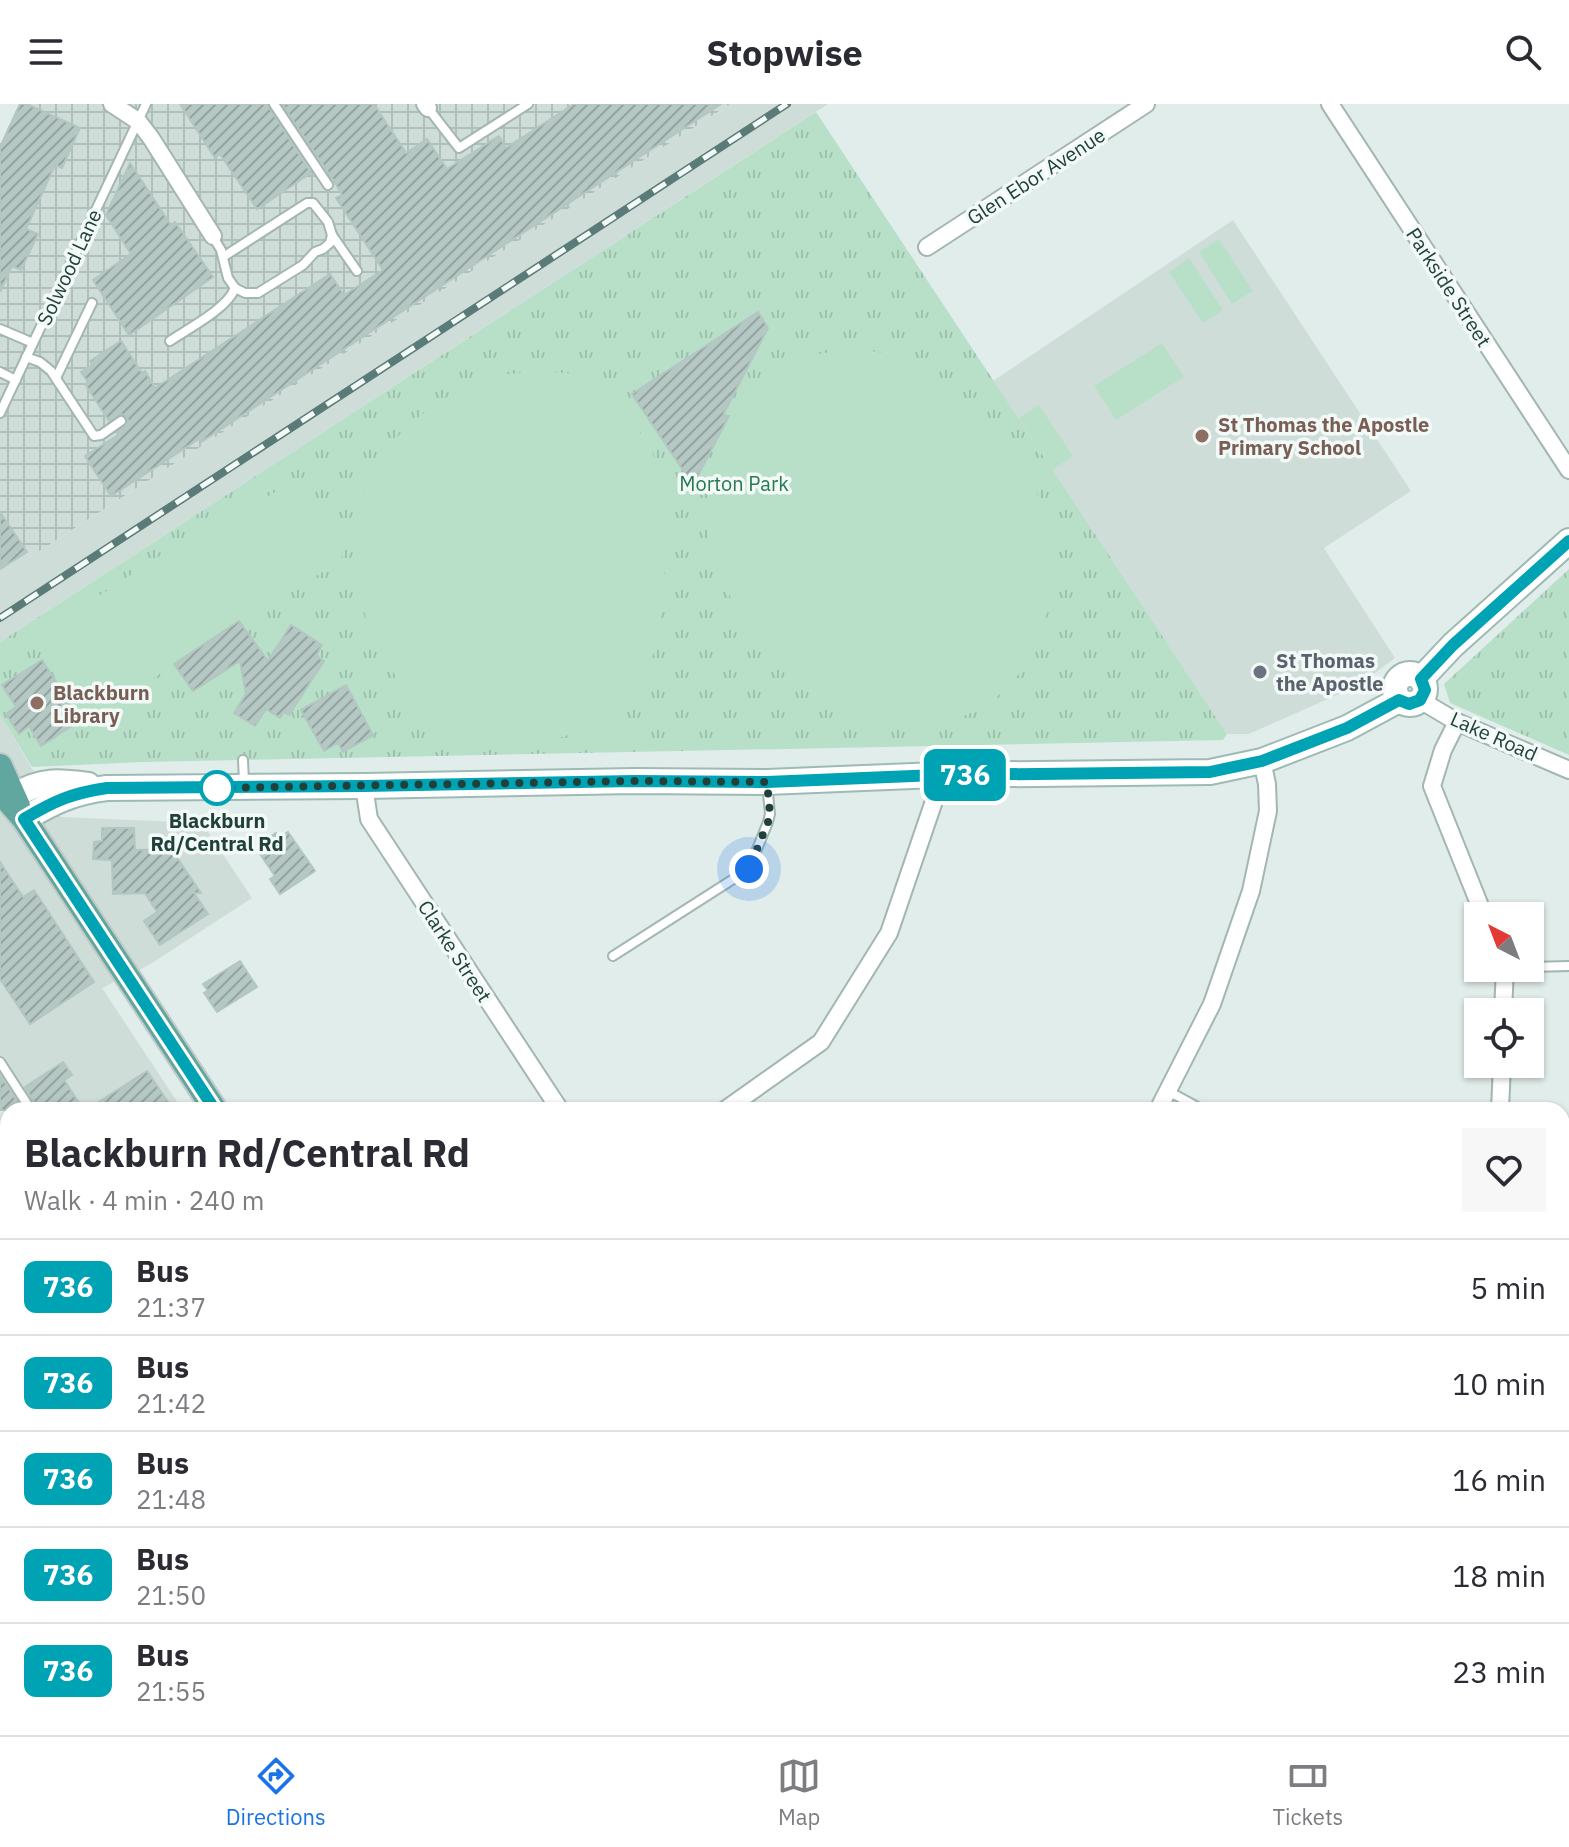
<!DOCTYPE html>
<html lang="en">
<head>
<meta charset="utf-8">
<style>
	:root { --surface:#fff; --page:#f7f7f7; --text:#2b2b33; --muted:#7c7c81; --line:#e1e1e2; --accent:#1a73e8 }
	body { margin:0; font-family:"IBM Plex Sans",sans-serif; background:var(--page); color:var(--text); height:100vh; display:flex; flex-direction:column; font-size:30px; white-space:nowrap }
	* { box-sizing:border-box; margin:0 }
	p { font-size:26px; color:var(--muted) }
	.icon { flex:none; width:44px; height:44px; fill:none; stroke:currentColor; stroke-width:2; stroke-linecap:round; stroke-linejoin:round }
	.map { position:relative; flex:1; overflow:hidden }
	.details { position:absolute; left:0px; top:998px; width:1570px; height:634px; display:flex; flex-direction:column; background:var(--surface); border-radius:24px 24px 0 0; box-shadow:0 2px 6px #0004 }
	.details>* { flex:none }
	.badge { padding:0 16px; border-radius:12px; font-size:28px; line-height:52px }
	.needle { width:52px; rotate:318deg }
	.fabs { position:absolute; left:1464px; top:798px; display:grid; gap:16px }
	.fabs a { display:grid; place-items:center; width:80px; height:80px; border-radius:0px; background:var(--surface); box-shadow:0 2px 6px #0004; font-size:40px }
	.you { position:absolute; width:40px; height:40px; margin:-20px; border:6px solid #fff; border-radius:50%; background:#1a73e8; box-shadow:0 0 0 12px #1a73e833 }
	.map>.badge { position:absolute; translate:-50% -50%; box-shadow:0 0 0 4px #fff }
	.round { display:grid; place-items:center; flex:none; width:84px; height:84px; border-radius:0px; background:var(--page) }
	.head { display:flex; align-items:center; justify-content:space-between; height:136px; padding:0 24px }
	h1 { font-size:38px; font-weight:800; line-height:60px }
	ul { padding:0; list-style:none }
	li { display:flex; align-items:center; gap:24px; height:96px; padding:0 24px; border-top:2px solid var(--line) }
	li div { flex:1 }
	li b { display:block; font-size:30px }
	li em { font-style:normal }
	li .badge { min-width:88px; font-weight:700; text-align:center }
	header { display:flex; justify-content:space-between; align-items:center; height:104px; padding:0 24px; background:var(--surface); font-size:36px; font-weight:800 }
	.tab-bar { display:flex; justify-content:space-around; align-items:center; height:112px; border-top:2px solid var(--line); background:var(--surface); font-size:22px; color:var(--muted) }
	.tab-bar a { display:grid; justify-items:center; gap:4px }
	.tab-bar .on { color:var(--accent) }
	.map>svg:first-child { display:block }
	.built { fill:#cfddd9 }
	.industrial { fill:url(#industrial-grid) }
	.park { fill:url(#park-tufts) }
	.pitch { fill:#b8e0c9 }
	.building { fill:url(#building-hatch); stroke:#b3c7c2; stroke-width:2 }
	.lines { fill:none; stroke-linecap:round; stroke-linejoin:round }
	.lane-casing { stroke:#a3b6b2; stroke-width:12 }
	.street-casing { stroke:#a3b6b2; stroke-width:20 }
	.secondary-casing { stroke:#9ebab4; stroke-width:28 }
	.primary-casing { stroke:#c1cac8; stroke-width:28 }
	.lane { stroke:#fff; stroke-width:8 }
	.street { stroke:#fff; stroke-width:16 }
	.secondary { stroke:#fff; stroke-width:24 }
	.primary { stroke:#61a79f; stroke-width:24 }
	.rail-casing { stroke:#5a7b77; stroke-width:8 }
	.rail { stroke:#f2f9f7; stroke-width:5; stroke-dasharray:15; stroke-linecap:butt }
	.line-casing { stroke:#fff; stroke-width:18 }
	.line { stroke:#00a3b4; stroke-width:12 }
	.walk { stroke:#20403c; stroke-width:8; stroke-dasharray:0 14.4 }
	.education-dot { fill:#8d6e63; stroke:#f2f9f7; stroke-width:3 }
	.worship-dot { fill:#6b7280; stroke:#f2f9f7; stroke-width:3 }
	.stop-dot { fill:#fff; stroke:#00a3b4; stroke-width:4 }
	.labels { text-anchor:middle; dominant-baseline:central; stroke-width:7; stroke-linejoin:round; paint-order:stroke }
	.street-label { font-size:20px; fill:#20403c; stroke:#f2f9f7 }
	.education-label { font-size:20px; font-weight:bold; fill:#785e54; stroke:#f2f9f7; text-anchor:start }
	.park-label { font-size:20px; fill:#267a53; stroke:#f2f9f7 }
	.worship-label { font-size:20px; font-weight:bold; fill:#5b616d; stroke:#f2f9f7; text-anchor:start }
	.stop-label { font-size:20px; font-weight:bold; fill:#20403c; stroke:#f2f9f7 }
</style>
</head>
<body>
<header><svg class="icon" aria-label="menu" viewBox="0 0 24 24"><path d="M4 6h16M4 12h16M4 18h16"/></svg>Stopwise<svg class="icon" aria-label="search" viewBox="0 0 24 24"><circle cx="10" cy="10" r="6"/><path d="M15 15l6 6"/></svg></header>
<div class="map">
<svg width="1569" height="1631" viewBox="0 0 1569 1631">
	<defs>
		<pattern id="industrial-grid" width="8" height="8" patternUnits="userSpaceOnUse" patternTransform="scale(2)"><rect width="8" height="8" fill="#cfddd9"/><path d="M0 4h8M4 0v8" fill="none" stroke="#b1bfbb"/></pattern>
		<pattern id="park-tufts" width="24" height="20" patternUnits="userSpaceOnUse" patternTransform="scale(2)"><rect width="24" height="20" fill="#b8e0c9"/><path d="M3 7l-1-3M5 7V3M7 7l1-3M15 17l-1-3M17 17v-4M19 17l1-3" fill="none" stroke="#9ec1ae"/></pattern>
		<pattern id="building-hatch" width="6" height="6" patternUnits="userSpaceOnUse" patternTransform="scale(2)"><rect width="6" height="6" fill="#b6c8c3"/><path d="M-1 1l2-2M0 6l6-6M5 7l2-2" fill="none" stroke="#94a4a0"/></pattern>
	</defs>
	<rect width="100%" height="100%" fill="#e1edea"/>
	<g class="built">
		<path d="M 730,0 L 828,0 L 0,538 L 0,408 L 30,453 Z"/>
		<path d="M 1233,116 L 1411,387 L 1324,444 L 1395,554 L 1359,581 L 1249,630 L 1227,630 L 993,277 Z"/>
		<path d="M 0,611 L 61,713 L 202,719 L 252,794 L 149,861 L 102,884 L 178,999 L 168,1006 L 26,1006 L 0,966 Z"/>
	</g>
	<path class="industrial" d="M 19,0 L 730,0 L 30,453 L 0,408 L 0,40 Z"/>
	<g class="park">
		<path d="M 816,8 L 1227,630 L 1223,636 L 142,658 L 32,663 L 0,611 L 0,538 Z"/>
		<path d="M 1569,465 L 1569,651 L 1450,599 L 1444,580 Z"/>
	</g>
	<g class="pitch">
		<path d="M 1219,135 L 1253,187 L 1232,200 L 1199,148 Z"/>
		<path d="M 1189,154 L 1223,206 L 1203,219 L 1169,168 Z"/>
		<path d="M 1162,239 L 1184,273 L 1116,316 L 1094,282 Z"/>
		<path d="M 848,245 C 866,246 884,248 901,254 C 928,264 950,282 971,301 C 1044,365 1079,459 1031,550 C 1011,589 977,614 932,620 C 843,632 774,576 734,500 C 722,477 711,454 708,427 C 704,398 709,366 719,338 C 729,311 748,283 773,267 C 795,253 823,249 848,245 Z"/>
		<path d="M 530,268 L 567,269 L 599,286 L 630,314 L 652,347 L 666,393 L 664,476 L 659,532 L 642,583 L 623,604 L 619,607 L 626,638 L 588,646 L 583,625 L 572,630 L 535,641 L 496,647 L 462,639 L 439,626 L 414,600 L 373,537 L 357,484 L 356,427 L 364,387 L 384,350 L 408,320 L 450,291 L 491,272 Z"/>
		<path d="M 1039,301 L 1073,352 L 1052,366 L 1019,314 Z"/>
		<path d="M 296,375 L 341,444 L 342,456 L 246,515 L 239,517 L 86,619 L 33,535 L 184,436 L 186,438 L 194,433 L 197,437 Z"/>
	</g>
	<g class="building">
		<path d="M 20,0 L 27,0 L 80,24 L 62,64 L 55,61 L 26,125 L 38,130 L 21,166 L 12,162 L 0,188 L 0,44 Z"/>
		<path d="M 180,0 L 267,0 L 311,69 L 257,105 L 220,50 L 215,54 Z"/>
		<path d="M 282,0 L 374,0 L 406,49 L 427,35 L 447,65 L 499,32 L 506,44 L 574,0 L 721,0 L 201,338 L 199,335 L 111,392 L 85,352 L 118,331 L 117,328 L 126,322 L 128,316 L 126,312 L 121,310 L 109,317 L 85,280 L 88,278 L 81,268 L 92,261 L 90,257 L 121,237 L 142,269 L 145,267 L 155,284 L 330,170 L 344,191 L 383,166 L 336,94 L 342,91 L 334,77 Z"/>
		<path d="M 130,59 L 171,121 L 175,118 L 213,173 L 129,231 L 93,176 L 131,150 L 106,111 Z"/>
		<path d="M 758,208 L 768,224 L 723,311 L 729,312 L 693,381 L 632,290 Z"/>
		<path d="M 0,408 L 27,448 L 0,465 Z"/>
		<path d="M 239,517 L 268,557 L 291,521 L 322,541 L 316,552 L 324,557 L 289,611 L 284,608 L 280,614 L 266,605 L 255,622 L 234,609 L 246,590 L 240,557 L 193,587 L 174,560 Z"/>
		<path d="M 42,556 L 81,616 L 41,642 L 29,622 L 19,630 L 6,610 L 16,603 L 2,581 Z"/>
		<path d="M 346,581 L 373,631 L 343,648 L 338,639 L 324,647 L 301,606 Z"/>
		<path d="M 102,724 L 134,724 L 135,746 L 171,745 L 201,789 L 194,789 L 208,810 L 160,841 L 144,817 L 157,808 L 145,789 L 113,790 L 112,756 L 93,755 L 94,738 L 102,737 Z"/>
		<path d="M 288,728 L 315,767 L 280,790 L 270,775 L 275,772 L 258,747 L 267,742 L 263,737 L 276,729 L 279,734 Z"/>
		<path d="M 0,758 L 23,793 L 34,786 L 94,878 L 30,920 L 0,875 Z"/>
		<path d="M 240,857 L 257,883 L 217,908 L 204,889 L 208,887 L 203,880 Z"/>
		<path d="M 63,958 L 72,971 L 64,976 L 84,1006 L 38,1006 L 25,983 Z"/>
		<path d="M 147,967 L 168,998 L 157,1006 L 86,1006 Z"/>
		<path d="M 0,971 L 23,1006 L 0,1006 Z"/>
	</g>
	<g class="lines">
		<g class="lane-casing">
			<g id="lane">
				<path d="M 274,0 L 328,81"/>
				<path d="M 428,4 L 459,44 L 528,0"/>
				<path d="M 332,131 L 357,167"/>
				<path d="M 213,133 L 221,146 L 228,174 L 235,184 L 245,189 L 258,189 L 303,161 L 315,148 L 323,145 L 330,139 L 332,131 L 328,118 L 313,99 L 307,99 L 223,153"/>
				<path d="M 0,225 L 33,239"/>
				<path d="M 170,237 C 189,224 227,205 235,184"/>
				<path d="M 26,253 L 40,258 L 51,267 L 94,332 L 101,331 L 121,317"/>
				<path d="M 0,268 L 16,276"/>
				<path d="M 56,274 L 92,199"/>
				<path d="M 0,309 L 146,0"/>
				<path d="M 243,656 L 244,678"/>
				<path d="M 613,852 L 749,765 L 768,718 L 770,710 L 767,679"/>
				<path d="M 1530,863 L 1569,862"/>
				<path d="M 0,958 L 31,1006"/>
				<path d="M 1168,987 L 1203,1006"/>
				<path d="M 961,1624 L 969,1631"/>
			</g>
		</g>
		<g class="street-casing">
			<g id="street">
				<path d="M 112,0 L 138,17 L 151,34 L 213,132"/>
				<path d="M 425,0 L 428,4"/>
				<path d="M 1330,0 L 1569,366"/>
				<path d="M 927,143 L 1146,0"/>
				<path d="M 1420,596 L 1457,618 L 1569,666"/>
				<path d="M 1457,618 L 1443,646 L 1432,682 L 1484,812"/>
				<path d="M 364,682 L 369,715 L 560,1006"/>
				<path d="M 1503,908 L 1505,864"/>
				<path d="M 725,1006 L 821,938 L 889,829 L 934,697 L 937,671"/>
				<path d="M 1158,1006 L 1212,900 L 1251,787 L 1268,707 L 1267,680 L 1262,657"/>
				<path d="M 1500,1006 L 1502,960"/>
				<path d="M 1562,1169 L 1569,1172"/>
				<path d="M 0,1255 L 8,1267"/>
				<path d="M 0,1507 L 8,1502"/>
				<path d="M 1562,1551 L 1569,1556"/>
				<path d="M 247,1624 L 252,1631"/>
				<path d="M 1206,1631 L 1210,1624"/>
			</g>
		</g>
		<g class="secondary-casing">
			<g id="secondary">
				<circle cx="1410" cy="585" r="15"/>
				<path d="M 1421,575 L 1453,541 L 1569,437"/>
				<path d="M 14,692 C 41,675 58,677 88,681"/>
				<path d="M 24,715 C 53,698 73,688 107,684 L 364,682 L 635,677 L 767,678 L 937,671 L 1210,668 L 1262,657 L 1347,624 L 1399,596"/>
			</g>
		</g>
		<g class="primary-casing">
			<g id="primary">
				<path d="M 0,662 L 18,702"/>
				<path d="M 0,687 L 24,715 L 215,1006"/>
				<path d="M 663,1624 L 672,1631"/>
			</g>
		</g>
		<use href="#lane" class="lane"/>
		<use href="#street" class="street"/>
		<use href="#secondary" class="secondary"/>
		<use href="#primary" class="primary"/>
		<g class="rail-casing">
			<path id="rail" d="M 0,514 L 787,0"/>
		</g>
		<use href="#rail" class="rail"/>
	</g>
	<g class="lines">
		<g class="line-casing">
			<path id="line" d="M 215,1006 L 24,715 C 54,697 72,689 107,684 L 364,682 L 635,677 L 767,678 L 937,671 L 1210,668 L 1262,657 L 1347,624 L 1399,596 L 1409,600 L 1420,596 L 1425,586 L 1421,575 L 1453,541 L 1569,437"/>
		</g>
		<use href="#line" class="line"/>
		<path class="walk" d="M 217,684 L 635,677 L 767,678 L 770,710 L 768,718 L 749,765"/>
	</g>
	<g class="education-dot">
		<circle cx="1202" cy="332" r="8"/>
		<circle cx="37" cy="599" r="8"/>
	</g>
	<circle class="worship-dot" cx="1260" cy="568" r="8"/>
	<circle class="stop-dot" cx="217" cy="684" r="16"/>
	<g class="labels">
		<g class="street-label">
			<text transform="translate(1036 72) rotate(-33)">Glen Ebor Avenue</text>
			<text transform="translate(69 163) rotate(-65)">Solwood Lane</text>
			<text transform="translate(1449 183) rotate(57)">Parkside Street</text>
			<text transform="translate(1494 632) rotate(24)">Lake Road</text>
			<text transform="translate(455 847) rotate(57)">Clarke Street</text>
		</g>
		<g class="education-label">
			<text x="1218" y="320">St Thomas the Apostle<tspan x="1218" dy="23">Primary School</tspan></text>
			<text x="53" y="588">Blackburn<tspan x="53" dy="23">Library</tspan></text>
		</g>
		<g class="park-label">
			<text x="734" y="379">Morton Park</text>
		</g>
		<g class="worship-label">
			<text x="1276" y="556">St Thomas<tspan x="1276" dy="23">the Apostle</tspan></text>
		</g>
		<g class="stop-label">
			<text x="217" y="716">Blackburn<tspan x="217" dy="23">Rd/Central Rd</tspan></text>
		</g>
	</g>
</svg>
<div class="fabs">
<a><svg class="needle" viewBox="-14 -14 28 28"><path d="M0-13l5 13h-10z" fill="#e53935"/><path d="M0 13l5-13h-10z" fill="#7c7c81"/></svg></a>
<a><svg class="icon" aria-label="locate" viewBox="0 0 24 24"><circle cx="12" cy="12" r="6"/><path d="M12 2v4M12 18v4M2 12h4M18 12h4"/></svg></a>
</div>
<div class="you" style="left:749px;top:765px"></div>
<b class="badge" style="left:965px;top:671px;background:#00a3b4;color:#fff">736</b>
<section class="details">
<div class="head"><div><h1>Blackburn Rd/Central Rd</h1><p>Walk · 4 min · 240 m</p></div><a class="round"><svg class="icon" aria-label="heart" viewBox="0 0 24 24"><path d="M12 20l-8-8c-3-5 5-10 8-4 3-6 11-1 8 4z"/></svg></a></div>
<ul>
<li><span class="badge" style="background:#00a3b4;color:#fff">736</span><div><b>Bus</b><p>21:37</p></div><em>5 min</em></li>
<li><span class="badge" style="background:#00a3b4;color:#fff">736</span><div><b>Bus</b><p>21:42</p></div><em>10 min</em></li>
<li><span class="badge" style="background:#00a3b4;color:#fff">736</span><div><b>Bus</b><p>21:48</p></div><em>16 min</em></li>
<li><span class="badge" style="background:#00a3b4;color:#fff">736</span><div><b>Bus</b><p>21:50</p></div><em>18 min</em></li>
<li><span class="badge" style="background:#00a3b4;color:#fff">736</span><div><b>Bus</b><p>21:55</p></div><em>23 min</em></li>
</ul>
</section>
</div>
<nav class="tab-bar">
<a class="on"><svg class="icon" aria-label="directions" viewBox="0 0 24 24"><path d="M12 3l9 9-9 9-9-9zM9 14v-3h6M13 9l2 2-2 2"/></svg>Directions</a>
<a><svg class="icon" aria-label="map" viewBox="0 0 24 24"><path d="M3 6l6-2 6 2 6-2v14l-6 2-6-2-6 2zM9 4v14M15 6v14"/></svg>Map</a>
<a><svg class="icon" aria-label="tickets" viewBox="0 0 24 24"><path d="M3 7h18v10H3zM15 7v10"/></svg>Tickets</a>
</nav>
</body>
</html>
